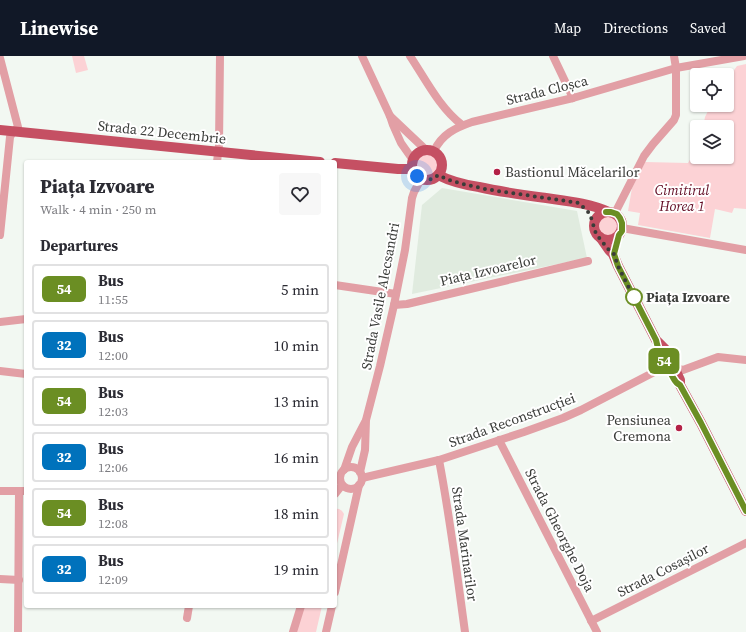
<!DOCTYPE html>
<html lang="en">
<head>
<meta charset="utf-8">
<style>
	:root { --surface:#fff; --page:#f7f7f7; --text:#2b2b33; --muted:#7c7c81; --line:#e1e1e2; --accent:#111827 }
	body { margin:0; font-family:"Source Serif 4",serif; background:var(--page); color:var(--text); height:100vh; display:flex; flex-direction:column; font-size:15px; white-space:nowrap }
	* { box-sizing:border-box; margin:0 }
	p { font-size:13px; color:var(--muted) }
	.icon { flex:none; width:22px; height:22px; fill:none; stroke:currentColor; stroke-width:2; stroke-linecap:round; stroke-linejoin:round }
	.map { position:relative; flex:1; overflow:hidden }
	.drawer { position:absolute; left:24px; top:104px; width:313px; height:448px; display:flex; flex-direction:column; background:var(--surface); border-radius:4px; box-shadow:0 1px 3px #0004 }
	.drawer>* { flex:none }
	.badge { padding:0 8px; border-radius:6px; font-size:14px; line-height:26px }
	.tools { position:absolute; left:690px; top:12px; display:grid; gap:8px }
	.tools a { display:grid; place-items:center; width:44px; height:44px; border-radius:4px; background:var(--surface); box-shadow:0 1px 3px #0004; font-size:20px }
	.you { position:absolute; width:20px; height:20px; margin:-10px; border:3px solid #fff; border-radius:50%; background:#1a73e8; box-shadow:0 0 0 6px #1a73e833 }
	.map>.badge { position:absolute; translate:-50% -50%; box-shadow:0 0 0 2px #fff }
	h2 { padding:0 16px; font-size:15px; line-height:36px }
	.round { display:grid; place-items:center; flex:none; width:42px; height:42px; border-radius:4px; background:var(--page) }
	.summary { display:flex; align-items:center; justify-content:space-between; height:68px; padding:0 16px }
	h1 { font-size:19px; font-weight:800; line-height:30px }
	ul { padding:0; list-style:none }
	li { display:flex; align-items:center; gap:12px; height:50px; margin:0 8px 6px; padding:0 8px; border:2px solid var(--line); border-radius:4px }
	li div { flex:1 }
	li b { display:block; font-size:15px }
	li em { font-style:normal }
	li .badge { min-width:44px; font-weight:700; text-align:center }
	header { display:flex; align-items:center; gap:24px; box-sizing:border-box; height:56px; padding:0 20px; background:var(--accent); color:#fff }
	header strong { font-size:19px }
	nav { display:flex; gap:22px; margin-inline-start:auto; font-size:14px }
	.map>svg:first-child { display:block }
	.built { fill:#e0ebdf }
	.green { fill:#fcd2d5 }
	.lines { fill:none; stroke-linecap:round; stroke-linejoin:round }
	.minor { stroke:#e29fa5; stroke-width:8 }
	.major { stroke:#c55063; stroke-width:10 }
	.line-casing { stroke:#fff; stroke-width:9 }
	.line { stroke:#6b8e23; stroke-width:6 }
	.walk { stroke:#3a3c39; stroke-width:4; stroke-dasharray:0 7.2 }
	.poi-dot { fill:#b32146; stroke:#fff; stroke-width:1.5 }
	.stop-dot { fill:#fff; stroke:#6b8e23; stroke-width:2 }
	.labels { text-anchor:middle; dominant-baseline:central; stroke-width:4; stroke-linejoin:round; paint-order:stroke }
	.street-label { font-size:14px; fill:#3a3c39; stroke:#fff }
	.poi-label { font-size:14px; fill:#3a3c39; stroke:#fff; text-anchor:start }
	.park-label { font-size:14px; font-style:italic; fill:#600921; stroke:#fff }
	.stop-label { font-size:14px; font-weight:bold; fill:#3a3c39; stroke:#fff; text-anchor:start }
</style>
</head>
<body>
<header>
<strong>Linewise</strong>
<nav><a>Map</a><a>Directions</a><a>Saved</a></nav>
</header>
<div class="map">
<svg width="746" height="576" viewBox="0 0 746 576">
	<rect width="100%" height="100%" fill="#f2f8f2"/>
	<path class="built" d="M 442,132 L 577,155 L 587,202 L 412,238 L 422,149 Z"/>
	<g class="green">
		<path d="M 72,0 L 84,0 L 88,14 L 76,17 Z"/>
		<path d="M 746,8 L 746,153 L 734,152 L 732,157 L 715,153 L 710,182 L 638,169 L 640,157 L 628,155 L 632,132 L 645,106 L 688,107 L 697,92 L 697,101 L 727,101 L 727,71 L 703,71 L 705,61 L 711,49 L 727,49 L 727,24 L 737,10 Z"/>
		<circle cx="427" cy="109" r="12"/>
		<circle cx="608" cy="170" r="11"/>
		<path d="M 335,453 C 339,452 342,454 344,458 L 335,496 Z"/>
		<path d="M 303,550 L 322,550 L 316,576 L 295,576 Z"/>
	</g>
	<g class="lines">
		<g class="minor">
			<path d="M 362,0 L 390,60 L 393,69 L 401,87 L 413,104"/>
			<path d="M 410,0 C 426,24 439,51 462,69"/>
			<path d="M 553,0 L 573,42"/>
			<path d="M 0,2 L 18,71 L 13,76 L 10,81 L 0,179"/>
			<path d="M 390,60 L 426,94"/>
			<path d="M 434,95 C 442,78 455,72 472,66 L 573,42 L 676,12 L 744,0"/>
			<path d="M 217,106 L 219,89 L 220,0"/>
			<path d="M 615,157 L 644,100 L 653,88 L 674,64 L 676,59 L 676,12 L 674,0"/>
			<path d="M 622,172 L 746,194"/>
			<path d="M 335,229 L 396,238"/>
			<path d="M 394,249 L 407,248 L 588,205"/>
			<path d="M 0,266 L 26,263"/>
			<path d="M 675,312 L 683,314 L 718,301 L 746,304"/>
			<path d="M 0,315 L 26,318"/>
			<path d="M 499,384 L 597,576"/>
			<path d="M 439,404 C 450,461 457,518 465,576"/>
			<circle cx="351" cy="422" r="11"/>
			<path d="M 344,414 L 352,391 L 365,366"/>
			<path d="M 360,416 L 365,394 L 366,364 L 380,310 L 394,249 L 405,194 L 412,142 L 414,136 L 421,123"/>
			<path d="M 362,422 L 439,404 L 524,376 L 563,362 L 581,354 L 664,311"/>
			<path d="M 0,435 L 26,435"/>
			<path d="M 335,438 L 342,429"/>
			<path d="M 0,523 L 19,524"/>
			<path d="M 335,536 L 359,429"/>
			<path d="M 187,562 L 189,550"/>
			<path d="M 591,565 L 746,487"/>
			<path d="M 18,576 L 19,435"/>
			<path d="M 293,576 L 301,550"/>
			<path d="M 326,576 L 332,550"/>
		</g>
		<g class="major">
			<path d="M 0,74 L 320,106"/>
			<circle cx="427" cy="109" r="15"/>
			<path d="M 335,107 L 398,113 L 413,113"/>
			<path d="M 438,119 C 452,126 465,129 479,131 C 501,136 524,139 546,142 C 567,145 589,147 609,156"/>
			<circle cx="608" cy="170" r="14"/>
			<path d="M 600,181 L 609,194 L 613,198 L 618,210 L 656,284 L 667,295 L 670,303"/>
			<circle cx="670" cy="309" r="6"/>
			<path d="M 675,313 L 680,324 L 680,329 L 701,367 L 746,455"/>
		</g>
	</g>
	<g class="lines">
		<g class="line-casing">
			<path id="line" d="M 606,156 L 611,156 L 617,158 L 620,162 L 622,167 L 622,175 L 619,179 L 614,198 L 618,210 L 656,284 L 658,292 L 664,306 L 664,311 C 666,313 668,314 669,316 C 674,320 673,326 680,329 L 701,367 L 746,455"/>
		</g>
		<use href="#line" class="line"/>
		<path class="walk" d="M 417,120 C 424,125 431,125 438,119 C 453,127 469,129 485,133 C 516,138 548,142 579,147 L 590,158 L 596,178 L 609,194 L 614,198 L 618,210 L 634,242 L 634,241"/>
	</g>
	<g class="poi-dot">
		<circle cx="497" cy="116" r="4"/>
		<circle cx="679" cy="372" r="4"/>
	</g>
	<circle class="stop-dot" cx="634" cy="241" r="8"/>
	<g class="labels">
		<g class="street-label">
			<text transform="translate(547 34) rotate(-14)">Strada Cloșca</text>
			<text transform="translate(162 76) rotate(6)">Strada 22 Decembrie</text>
			<text transform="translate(488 214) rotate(-13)">Piața Izvoarelor</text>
			<text transform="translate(380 240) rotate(-79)">Strada Vasile Alecsandri</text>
			<text transform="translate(512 364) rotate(-20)">Strada Reconstrucției</text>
			<text transform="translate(560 474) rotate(63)">Strada Gheorghe Doja</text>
			<text transform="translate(465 488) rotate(82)">Strada Marinarilor</text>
			<text transform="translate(663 514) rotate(-27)">Strada Cosașilor</text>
		</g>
		<g class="poi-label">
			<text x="505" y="116">Bastionul Măcelarilor</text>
			<text x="671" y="364" text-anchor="end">Pensiunea<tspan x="671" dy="16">Cremona</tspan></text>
		</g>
		<g class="park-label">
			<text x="682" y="134">Cimitirul<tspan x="682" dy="16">Horea 1</tspan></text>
		</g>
		<g class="stop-label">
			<text x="646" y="241">Piața Izvoare</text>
		</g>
	</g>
</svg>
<div class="tools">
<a><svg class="icon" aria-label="locate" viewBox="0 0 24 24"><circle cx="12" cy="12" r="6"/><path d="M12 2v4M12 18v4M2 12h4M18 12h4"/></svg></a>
<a><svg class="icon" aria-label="layers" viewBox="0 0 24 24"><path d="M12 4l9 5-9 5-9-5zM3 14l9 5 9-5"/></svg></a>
</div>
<div class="you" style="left:417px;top:120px"></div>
<b class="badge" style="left:664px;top:305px;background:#6b8e23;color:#fff">54</b>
<section class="drawer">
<div class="summary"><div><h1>Piața Izvoare</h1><p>Walk · 4 min · 250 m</p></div><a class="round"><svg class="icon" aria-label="heart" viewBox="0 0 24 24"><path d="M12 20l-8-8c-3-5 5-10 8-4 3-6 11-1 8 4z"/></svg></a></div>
<h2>Departures</h2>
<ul>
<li><span class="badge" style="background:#6b8e23;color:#fff">54</span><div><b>Bus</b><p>11:55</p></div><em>5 min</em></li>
<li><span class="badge" style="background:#0072bc;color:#fff">32</span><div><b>Bus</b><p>12:00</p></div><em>10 min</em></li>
<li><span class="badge" style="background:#6b8e23;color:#fff">54</span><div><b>Bus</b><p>12:03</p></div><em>13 min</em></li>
<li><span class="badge" style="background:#0072bc;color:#fff">32</span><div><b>Bus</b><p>12:06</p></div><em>16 min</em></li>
<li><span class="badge" style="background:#6b8e23;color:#fff">54</span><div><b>Bus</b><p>12:08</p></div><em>18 min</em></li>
<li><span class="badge" style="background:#0072bc;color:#fff">32</span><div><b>Bus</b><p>12:09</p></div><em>19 min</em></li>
</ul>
</section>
</div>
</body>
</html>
